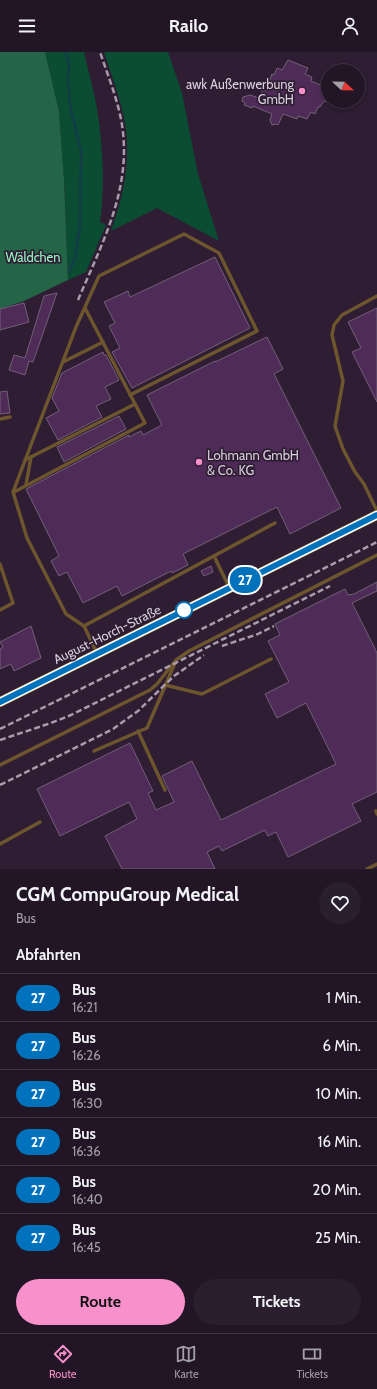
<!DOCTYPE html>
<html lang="de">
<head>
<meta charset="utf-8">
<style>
	:root { --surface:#221626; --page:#2a1f2e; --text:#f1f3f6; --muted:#a29fa7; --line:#3f3543; --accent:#f890cb }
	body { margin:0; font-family:Cabin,sans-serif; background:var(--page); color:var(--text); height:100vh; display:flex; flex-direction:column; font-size:15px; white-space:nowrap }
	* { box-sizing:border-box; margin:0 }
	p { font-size:13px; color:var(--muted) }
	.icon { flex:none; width:22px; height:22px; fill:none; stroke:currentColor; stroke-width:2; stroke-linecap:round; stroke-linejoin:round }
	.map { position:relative; height:817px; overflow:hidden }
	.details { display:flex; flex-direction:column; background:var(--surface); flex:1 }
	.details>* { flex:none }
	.badge { padding:0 8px; border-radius:13px; font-size:14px; line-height:26px }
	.needle { width:26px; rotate:112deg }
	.tools { position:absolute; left:321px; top:12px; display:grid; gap:8px }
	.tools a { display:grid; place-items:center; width:44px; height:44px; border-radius:50%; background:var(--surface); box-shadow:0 2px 6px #0003,0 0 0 1px var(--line); font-size:20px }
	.map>.badge { position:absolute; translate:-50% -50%; box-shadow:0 0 0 2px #fff }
	h2 { padding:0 16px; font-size:15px; line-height:36px }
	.round { display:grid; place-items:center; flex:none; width:42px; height:42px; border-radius:21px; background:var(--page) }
	.headline { display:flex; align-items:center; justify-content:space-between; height:68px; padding:0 16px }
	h1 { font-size:19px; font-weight:700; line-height:30px }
	.cta { display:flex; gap:8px; margin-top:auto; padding:8px 16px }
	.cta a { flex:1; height:46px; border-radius:24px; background:var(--accent); color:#111; font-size:16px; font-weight:700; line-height:46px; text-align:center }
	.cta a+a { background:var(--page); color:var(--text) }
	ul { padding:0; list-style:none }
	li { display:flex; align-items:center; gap:12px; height:48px; padding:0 16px; border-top:1px solid var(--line) }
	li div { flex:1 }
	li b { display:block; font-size:15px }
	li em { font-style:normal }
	li .badge { min-width:44px; font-weight:700; text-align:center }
	header { display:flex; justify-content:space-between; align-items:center; height:52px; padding:0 16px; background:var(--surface); font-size:18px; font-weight:700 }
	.menu { display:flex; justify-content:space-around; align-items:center; height:56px; border-top:1px solid var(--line); background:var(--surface); font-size:11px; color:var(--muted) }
	.menu a { display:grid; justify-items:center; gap:2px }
	.menu .selected { color:var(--accent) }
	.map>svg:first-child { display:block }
	.green { fill:#0b4d32 }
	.forest { fill:#236546 }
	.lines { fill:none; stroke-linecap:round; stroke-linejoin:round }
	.stream { stroke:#123d48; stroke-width:2.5 }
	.building { fill:#4e2c57; stroke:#735f79 }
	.service { stroke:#6d562d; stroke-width:3.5 }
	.secondary { stroke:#95702b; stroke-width:10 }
	.rail { stroke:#a99cac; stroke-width:2.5; stroke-dasharray:6 3; stroke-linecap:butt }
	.line-casing { stroke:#fff; stroke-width:9 }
	.line { stroke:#0072bc; stroke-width:6 }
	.poi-dot { fill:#f890cb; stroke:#2e1d33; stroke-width:1.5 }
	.stop-dot { fill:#fff; stroke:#0072bc; stroke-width:2 }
	.labels { text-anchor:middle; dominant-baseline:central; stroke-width:3.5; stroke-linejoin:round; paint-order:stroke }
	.poi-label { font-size:13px; fill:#d8cddb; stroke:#2e1d33; text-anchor:end }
	.park-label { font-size:13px; fill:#98f6c4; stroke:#2e1d33 }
	.street-label { font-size:13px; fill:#d8cddb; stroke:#2e1d33 }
</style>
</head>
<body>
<header><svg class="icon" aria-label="menu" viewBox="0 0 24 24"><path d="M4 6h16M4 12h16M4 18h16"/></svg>Railo<svg class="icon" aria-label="person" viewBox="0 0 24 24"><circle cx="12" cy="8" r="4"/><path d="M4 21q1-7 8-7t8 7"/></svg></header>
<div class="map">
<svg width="377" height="817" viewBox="0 0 377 817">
	<rect width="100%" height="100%" fill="#2e1d33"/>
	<g class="green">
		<path d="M 45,0 L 84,0 C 88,19 94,38 97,57 C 103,94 105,132 100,170 L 106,173 L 86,220 L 68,228 L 64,128 L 59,59 Z"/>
		<path d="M 104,0 L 168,0 L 182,41 L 198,122 L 219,189 L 157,156 L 111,179 C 124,143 131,109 125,71 C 121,47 111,23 104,0 Z"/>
	</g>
	<path class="forest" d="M 0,0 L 45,0 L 59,59 L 64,128 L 68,228 L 24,249 L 0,257 Z"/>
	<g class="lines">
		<path class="stream" d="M 66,0 L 69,12 L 68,25 L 70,53 L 81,99 L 80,173 L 75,206 L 69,220"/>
	</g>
	<g class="building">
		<path d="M 288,8 L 308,16 L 305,22 L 312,25 L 311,29 L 328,36 L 328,50 L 324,49 L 320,55 L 318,55 L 315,62 L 311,60 L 307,67 L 298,64 L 297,67 L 283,62 L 278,73 L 276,72 L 272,73 L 270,68 L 272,62 L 253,54 L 252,56 L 244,53 L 245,51 L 242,49 L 243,45 L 250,43 L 259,46 L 263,37 L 266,39 L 272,22 L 274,23 L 277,16 L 282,18 Z"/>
		<path d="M 215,205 L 250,276 L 132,336 L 112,300 L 120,296 L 109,274 L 115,271 L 104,250 L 128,239 L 130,245 Z"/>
		<path d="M 57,241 L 33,310 L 29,309 L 25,323 L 9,318 L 14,303 L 25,306 L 44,244 Z"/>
		<path d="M 24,251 L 29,270 L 0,278 L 0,257 Z"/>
		<path d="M 377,256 L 377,350 L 352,300 L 361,296 L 348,270 Z"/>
		<path d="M 267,285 L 283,317 L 274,322 L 341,456 L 290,482 L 277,455 L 183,502 L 188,513 L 172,521 L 171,519 L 122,544 L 117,534 L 83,551 L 67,520 L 59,524 L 51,509 L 59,504 L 26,437 L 129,383 L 129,385 L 141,379 L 143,383 L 162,373 L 147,343 L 215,309 L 215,310 Z"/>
		<path d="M 103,300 L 104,303 L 106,303 L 119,328 L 105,335 L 111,347 L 96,354 L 102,365 L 58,388 L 46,366 L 59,359 L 52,346 L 62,321 Z"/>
		<path d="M 7,339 L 10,361 L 0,362 L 0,340 Z"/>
		<path d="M 119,364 L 126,377 L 64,410 L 57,395 Z"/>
		<path d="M 211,514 L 213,520 L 204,524 L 201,519 Z"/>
		<path d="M 377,530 L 377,539 L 352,551 L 377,601 L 377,740 L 352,752 L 361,769 L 288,805 L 276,780 L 268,784 L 265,778 L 222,799 L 219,794 L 207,800 L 215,817 L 122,817 L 105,784 L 137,767 L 129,750 L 60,784 L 37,737 L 130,691 L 153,739 L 148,741 L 156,758 L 174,750 L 162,724 L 192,709 L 221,768 L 336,712 L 306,651 L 277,666 L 265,642 L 289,630 L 268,589 L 280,583 L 275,572 L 345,537 L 348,543 L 354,542 Z"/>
		<path d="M 31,574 L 41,606 L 14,619 L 11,612 L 0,617 L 0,597 L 3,595 L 0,590 Z"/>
	</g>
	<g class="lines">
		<g class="service">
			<path d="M 377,244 L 342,263 L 334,273 L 332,283 L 343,329 L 335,374 L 343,397 L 355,420 L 364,432 L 377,459"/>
			<path d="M 63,310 L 103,290"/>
			<path d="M 0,367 L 10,365"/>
			<path d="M 25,408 L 135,352"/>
			<path d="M 26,433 L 31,405"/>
			<path d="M 14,440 L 145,371 L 85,256"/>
			<path d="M 214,504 L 229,535"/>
			<path d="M 0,512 L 13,551 L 0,558"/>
			<path d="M 84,574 L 275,471"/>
			<path d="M 97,601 L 84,574 L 66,562 L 27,486 L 13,440 L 76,275 L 99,224 L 184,182 L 219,201 L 257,279 L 130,343"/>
			<path d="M 165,633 L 202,642 L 271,607"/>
			<path d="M 138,679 L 165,738"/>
			<path d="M 94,699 L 147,676 L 175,611"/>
			<path d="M 0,713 L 150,638 L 157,632 L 176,608 L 189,599 L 377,503"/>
			<path d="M 376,759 L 377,762"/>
			<path d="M 0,792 L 40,770"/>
			<path d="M 367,817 L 377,812"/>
		</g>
		<path class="secondary" d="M 0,650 L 377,463"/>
		<g class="rail">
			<path d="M 78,248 C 102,191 132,137 122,73 C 118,48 108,24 100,0"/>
			<path d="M 222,594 L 258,582 L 274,574"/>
			<path d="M 0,677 L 377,490"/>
			<path d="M 0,688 L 51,671 L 71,663 L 330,534"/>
			<path d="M 0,733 L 113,677 L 138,659 L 174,624 L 204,603"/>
		</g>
	</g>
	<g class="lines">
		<g class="line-casing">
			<path id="line" d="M 0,650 L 377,463"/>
		</g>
		<use href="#line" class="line"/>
	</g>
	<g class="poi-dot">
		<circle cx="302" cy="39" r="4"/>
		<circle cx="199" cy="410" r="4"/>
	</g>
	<circle class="stop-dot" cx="184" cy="558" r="8"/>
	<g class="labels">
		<g class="poi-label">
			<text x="294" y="32">awk Außenwerbung<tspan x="294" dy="15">GmbH</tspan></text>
			<text x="207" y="403" text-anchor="start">Lohmann GmbH<tspan x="207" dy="15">&amp; Co. KG</tspan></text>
		</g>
		<g class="park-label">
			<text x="33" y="205">Wäldchen</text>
		</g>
		<g class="street-label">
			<text transform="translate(107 582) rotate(-26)">August-Horch-Straße</text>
		</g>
	</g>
</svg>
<div class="tools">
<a><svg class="needle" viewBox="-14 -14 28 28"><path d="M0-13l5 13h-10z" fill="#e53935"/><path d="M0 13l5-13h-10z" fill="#a29fa7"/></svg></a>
</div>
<b class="badge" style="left:245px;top:528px;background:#0072bc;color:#fff">27</b>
</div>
<section class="details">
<div class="headline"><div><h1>CGM CompuGroup Medical</h1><p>Bus</p></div><a class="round"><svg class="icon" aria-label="heart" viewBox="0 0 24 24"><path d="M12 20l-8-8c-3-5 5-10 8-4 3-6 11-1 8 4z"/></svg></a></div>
<h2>Abfahrten</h2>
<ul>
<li><span class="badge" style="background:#0072bc;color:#fff">27</span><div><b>Bus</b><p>16:21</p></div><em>1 Min.</em></li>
<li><span class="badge" style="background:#0072bc;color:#fff">27</span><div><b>Bus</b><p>16:26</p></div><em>6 Min.</em></li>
<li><span class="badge" style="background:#0072bc;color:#fff">27</span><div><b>Bus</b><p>16:30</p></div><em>10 Min.</em></li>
<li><span class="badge" style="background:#0072bc;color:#fff">27</span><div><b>Bus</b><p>16:36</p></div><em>16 Min.</em></li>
<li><span class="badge" style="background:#0072bc;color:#fff">27</span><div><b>Bus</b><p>16:40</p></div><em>20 Min.</em></li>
<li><span class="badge" style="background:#0072bc;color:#fff">27</span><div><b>Bus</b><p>16:45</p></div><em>25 Min.</em></li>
</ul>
<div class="cta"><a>Route</a><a>Tickets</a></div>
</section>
<nav class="menu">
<a class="selected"><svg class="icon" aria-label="directions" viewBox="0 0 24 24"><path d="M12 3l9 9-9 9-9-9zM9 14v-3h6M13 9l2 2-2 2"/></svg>Route</a>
<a><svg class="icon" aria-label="map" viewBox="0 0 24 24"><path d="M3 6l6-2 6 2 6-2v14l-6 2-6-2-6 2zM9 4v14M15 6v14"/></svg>Karte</a>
<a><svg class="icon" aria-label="tickets" viewBox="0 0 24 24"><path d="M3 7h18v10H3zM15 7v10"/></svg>Tickets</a>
</nav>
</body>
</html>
